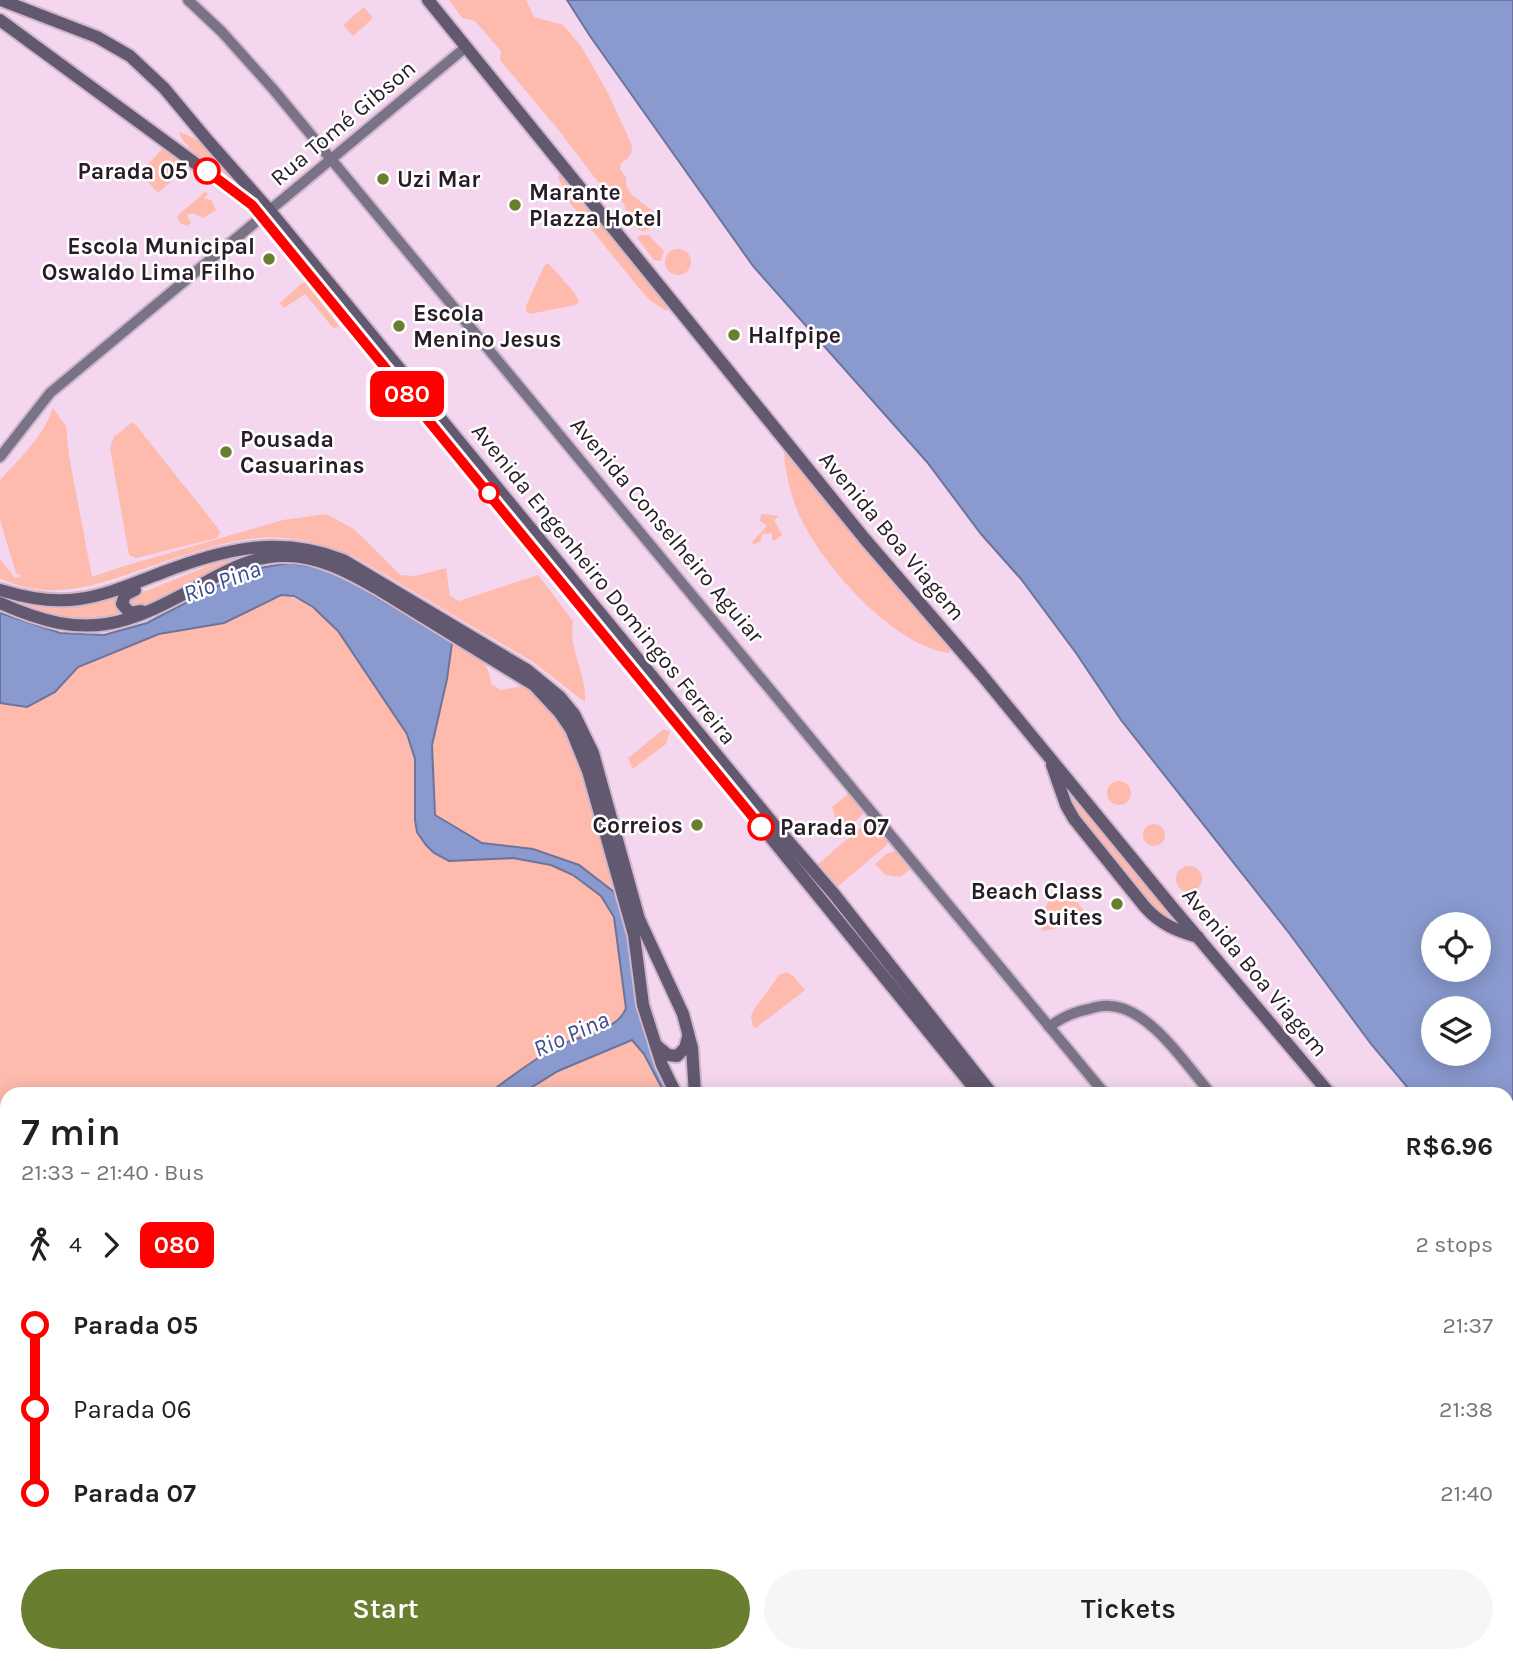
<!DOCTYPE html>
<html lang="en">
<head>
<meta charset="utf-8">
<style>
	:root { --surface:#fff; --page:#f6f6f6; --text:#202124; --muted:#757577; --accent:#6a7e2f }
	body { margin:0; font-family:Karla,sans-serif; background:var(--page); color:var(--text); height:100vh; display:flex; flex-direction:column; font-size:26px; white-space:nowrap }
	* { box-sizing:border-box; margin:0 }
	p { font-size:23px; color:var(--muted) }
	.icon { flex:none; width:38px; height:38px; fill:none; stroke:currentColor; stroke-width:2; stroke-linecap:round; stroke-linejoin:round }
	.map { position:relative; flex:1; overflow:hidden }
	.side { position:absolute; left:0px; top:1087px; width:1514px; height:576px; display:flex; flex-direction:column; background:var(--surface); border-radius:21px 21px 0 0; box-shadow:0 4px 18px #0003 }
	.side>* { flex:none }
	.badge { padding:0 14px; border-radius:10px; font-size:24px; line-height:46px }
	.controls { position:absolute; left:1421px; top:912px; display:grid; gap:14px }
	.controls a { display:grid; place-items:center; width:70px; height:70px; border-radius:50%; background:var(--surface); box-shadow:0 4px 18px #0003; font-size:35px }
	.map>.badge { position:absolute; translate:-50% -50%; box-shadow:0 0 0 4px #fff }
	.legs { display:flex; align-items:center; gap:10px; height:77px; padding:0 21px; font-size:23px }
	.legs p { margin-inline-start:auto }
	.overview { display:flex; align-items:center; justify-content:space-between; height:119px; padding:0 21px }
	h1 { font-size:38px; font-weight:600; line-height:52px }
	.button { display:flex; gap:14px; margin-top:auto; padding:14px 21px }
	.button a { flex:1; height:80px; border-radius:42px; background:var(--accent); color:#fff; font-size:28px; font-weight:600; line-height:80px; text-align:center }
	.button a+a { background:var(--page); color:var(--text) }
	ul { padding:0 21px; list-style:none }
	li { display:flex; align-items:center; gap:24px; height:84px; font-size:26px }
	li i { display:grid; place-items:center; width:10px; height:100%; margin:0 9px; background:currentColor }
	li i::after { content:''; width:18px; height:18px; margin:-9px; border:5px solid; border-radius:50%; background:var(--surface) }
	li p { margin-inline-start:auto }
	li:first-child i { background:linear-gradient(#0000 50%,currentColor 0) }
	li:last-child i { background:linear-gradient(currentColor 50%,#0000 0) }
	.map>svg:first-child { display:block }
	.green { fill:#febaad }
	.water { fill:#8a9acf; stroke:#6d749c; stroke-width:2; fill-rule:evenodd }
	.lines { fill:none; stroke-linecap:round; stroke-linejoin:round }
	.secondary-casing { stroke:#cfb6cb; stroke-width:14 }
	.primary-casing { stroke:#cfb6cb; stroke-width:16 }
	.secondary { stroke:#7a7387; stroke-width:10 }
	.primary { stroke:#625971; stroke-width:12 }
	.line-1-casing { stroke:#fff; stroke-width:16 }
	.line-1 { stroke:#f00; stroke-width:10 }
	.stop-1-dot { fill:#fff; stroke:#f00; stroke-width:3.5 }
	.poi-dot { fill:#6a7e2f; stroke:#fff; stroke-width:2.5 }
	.labels { text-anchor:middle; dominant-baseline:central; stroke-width:5; stroke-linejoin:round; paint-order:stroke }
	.street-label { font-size:23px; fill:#281d26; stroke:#fff }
	.stop-label { font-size:23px; font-weight:bold; fill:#281d26; stroke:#fff; text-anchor:end }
	.poi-label { font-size:23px; font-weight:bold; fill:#281d26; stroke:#fff; text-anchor:start }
	.water-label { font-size:24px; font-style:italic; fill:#3c4c8f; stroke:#fff }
</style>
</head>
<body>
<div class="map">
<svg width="1513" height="1661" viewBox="0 0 1513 1661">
	<rect width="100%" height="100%" fill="#f4d7ef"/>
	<g class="green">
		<path d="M 449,0 L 526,0 L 534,17 L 563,25 L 581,46 L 608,93 L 631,143 C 634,154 630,157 621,163 L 620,169 L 626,177 L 626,186 L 632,195 L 655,213 C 658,223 652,230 643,231 C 633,229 630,222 632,213 L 628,216 L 624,204 L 615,190 L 598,182 L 557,128 L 500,60 L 501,51 L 475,21 L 462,18 Z"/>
		<path d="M 364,7 L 373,18 L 353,36 L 343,25 Z"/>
		<path d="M 179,132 C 212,141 236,179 258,204 C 241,191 182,149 179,132 Z"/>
		<path d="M 163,148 L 186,165 L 186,168 L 158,193 L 140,173 Z"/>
		<path d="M 560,175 L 668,306 L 667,311 L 652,302 L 642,292 L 570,203 L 558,177 Z"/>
		<path d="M 205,192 L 208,194 L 204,198 L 211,200 L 216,210 L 203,218 L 193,213 L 187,215 L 191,223 L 187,226 L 180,223 L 177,216 Z"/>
		<path d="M 640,235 L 649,235 L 664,251 L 661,261 L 654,260 L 637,238 Z"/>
		<circle cx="678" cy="262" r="13"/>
		<path d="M 548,263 L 574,292 L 579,302 L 575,305 L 530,314 L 526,311 L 526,306 L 544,266 Z"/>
		<path d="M 302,283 L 307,283 L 339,326 L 334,329 L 305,294 L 284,308 L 280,303 Z"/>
		<path d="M 53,408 L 66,426 L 69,456 L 92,577 L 121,567 L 283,520 L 326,514 L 354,529 L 400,575 L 415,576 L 446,568 L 450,596 L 459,601 L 538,575 L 573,621 C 568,650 587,674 585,702 L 533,662 L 353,556 C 321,543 285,533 249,539 C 214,544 179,557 146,568 C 111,580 73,595 36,589 C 24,588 12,583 0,579 L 0,559 L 15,578 L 22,576 L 16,573 L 0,520 L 0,480 C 20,458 43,437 53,408 Z"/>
		<path d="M 131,423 L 135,424 L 217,527 L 220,533 L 217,538 L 136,558 L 129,555 L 110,448 L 114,437 Z"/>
		<path d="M 784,452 L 949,648 L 950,653 C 894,648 817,560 797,510 C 790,492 785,471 784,452 Z"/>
		<path d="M 761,514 L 779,516 L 774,520 L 782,535 L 774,541 L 772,539 L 772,533 L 762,534 L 761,541 L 754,545 L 752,542 L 767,526 L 760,521 Z"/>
		<path d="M 269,551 L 232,563 L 146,605 L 135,609 L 129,608 L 128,599 L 131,597 L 225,559 Z"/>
		<path d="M 281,595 C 330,598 381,695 407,734 L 412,745 L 416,772 L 449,861 L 513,858 L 551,865 L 573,875 L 601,896 L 614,917 L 626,1008 C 618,1032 575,1036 556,1047 C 532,1061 510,1077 488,1094 L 7,1094 L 7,1656 L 153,1656 L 146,1661 L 0,1661 L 0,703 L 27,707 L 55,692 L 78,667 L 170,630 L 224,623 Z"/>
		<path d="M 117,597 L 116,604 L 121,615 L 99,621 L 45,615 L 1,598 C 42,609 77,607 117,597 Z"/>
		<path d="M 452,643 C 470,654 491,660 491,684 L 501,690 L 522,686 C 538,696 555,711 564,728 C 594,782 605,846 621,905 L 533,849 L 482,843 L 435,815 L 432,745 L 447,679 Z"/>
		<path d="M 664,729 L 670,732 L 666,744 L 633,769 L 628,758 Z"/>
		<circle cx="1119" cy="793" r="12"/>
		<path d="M 848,794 L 861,807 L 863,814 L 837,838 L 835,836 L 843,829 L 836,820 L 832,807 Z"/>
		<path d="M 1068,794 L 1070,795 L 1178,925 L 1157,917 L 1077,820 Z"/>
		<path d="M 867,822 L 873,822 L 888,840 L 887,845 L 837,887 L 834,887 L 817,865 Z"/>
		<circle cx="1154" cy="835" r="11"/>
		<path d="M 894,851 L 899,853 L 912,868 L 900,877 L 885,875 L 875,864 L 886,854 Z"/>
		<circle cx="1189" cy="879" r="13"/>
		<path d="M 1057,884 L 1063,885 L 1087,914 L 1088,919 L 1084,923 L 1043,931 L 1038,923 Z"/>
		<path d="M 787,972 L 794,977 L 805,990 L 756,1028 L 753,1027 L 751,1016 L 753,1011 L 779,975 Z"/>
		<path d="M 632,1040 L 644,1054 L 665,1094 L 521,1094 L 558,1071 Z"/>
		<path d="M 202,1656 L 635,1656 L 633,1661 L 197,1661 Z"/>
	</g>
	<g class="water">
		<path d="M 567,0 L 1513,0 L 1513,1221 L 1507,1213 L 1507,1094 L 1413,1094 L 1371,1044 L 1289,933 L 1121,720 L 1076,653 L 1021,579 L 981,534 L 927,462 L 753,266 L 590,36 ZM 1479,924 L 1479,970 L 1433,970 L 1433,924 ZM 1479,1008 L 1479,1054 L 1433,1054 L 1433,1008 Z"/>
		<path d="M 289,563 L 320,568 L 342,576 L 452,643 L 447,679 L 432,745 L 435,815 L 482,843 L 533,849 L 579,865 L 614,892 L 621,905 L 629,939 L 638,1012 L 647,1041 L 671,1094 L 665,1094 L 644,1054 L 632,1040 L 558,1071 L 521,1094 L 488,1094 C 510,1077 532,1061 556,1047 C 575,1036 618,1032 626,1008 L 614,917 L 601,896 L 573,875 L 551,865 L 513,858 L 449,861 L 434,853 L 426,845 L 417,832 L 415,820 L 415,759 L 407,734 L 338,631 L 313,607 L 294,596 L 281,595 L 224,623 L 159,634 L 78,667 L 55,692 L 27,707 L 0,703 L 0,613 L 60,633 L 104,635 L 147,623 L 248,570 Z"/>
	</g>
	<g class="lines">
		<g class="secondary-casing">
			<g id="secondary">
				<path d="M 188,0 L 222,32 L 273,89 L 1105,1094"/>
				<path d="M 0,457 L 50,393 L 466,47"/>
				<path d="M 1049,1027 C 1062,1017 1073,1012 1089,1009 C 1095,1007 1103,1005 1110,1006 C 1150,1008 1187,1066 1211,1094"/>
				<path d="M 1507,1510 L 1513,1520"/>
				<path d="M 1476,1656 L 1479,1661"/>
			</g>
		</g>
		<g class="primary-casing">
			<g id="primary">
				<path d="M 1,0 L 97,37 L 130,56 L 164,88 L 209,142 L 270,211 L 776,827 L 834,894 L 992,1094"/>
				<path d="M 428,0 L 864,538 L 981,674 L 1173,908 L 1330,1094"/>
				<path d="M 0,20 L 252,205 L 659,700 L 979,1094"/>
				<path d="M 0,590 C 26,598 52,603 79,599 C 108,595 134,583 161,573 C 223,549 279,535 343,560 L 527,670 L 560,697 L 574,714 L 593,753 L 639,919 L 683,1014 L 692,1048 L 695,1094"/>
				<path d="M 135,590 L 125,595 L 122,604 L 130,613 L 141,611"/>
				<path d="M 0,603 C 89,643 126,626 206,582 C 231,568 257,555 286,556 C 319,556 348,572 376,588 L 534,685 L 560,713 L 571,729 L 588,771 L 634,935 L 643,1005 L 650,1027 L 662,1065 L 676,1094"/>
				<path d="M 1052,765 L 1066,805 L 1074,819 L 1145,907 C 1160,924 1177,931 1198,937"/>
				<path d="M 656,1045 L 668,1055 L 677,1056 L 685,1048 L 688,1037"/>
				<path d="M 1507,1343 L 1513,1352"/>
				<path d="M 1345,1656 L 1349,1661"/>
				<path d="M 1358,1656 L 1361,1661"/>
				<path d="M 653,1661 L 655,1656"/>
				<path d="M 663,1661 L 666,1656"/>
			</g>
		</g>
		<use href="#secondary" class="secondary"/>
		<use href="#primary" class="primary"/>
	</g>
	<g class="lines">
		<g class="line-1-casing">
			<path id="line-1" d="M 207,171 L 252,205 L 761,827"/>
		</g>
		<use href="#line-1" class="line-1"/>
	</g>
	<g class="stop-1-dot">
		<circle cx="207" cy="171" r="12"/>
		<circle cx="489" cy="493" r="9"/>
		<circle cx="761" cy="827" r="12"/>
	</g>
	<g class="poi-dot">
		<circle cx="383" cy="179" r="7"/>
		<circle cx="515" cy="205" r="7"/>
		<circle cx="269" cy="259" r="7"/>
		<circle cx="399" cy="326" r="7"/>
		<circle cx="734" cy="335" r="7"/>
		<circle cx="226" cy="452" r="7"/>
		<circle cx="697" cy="825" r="7"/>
		<circle cx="1117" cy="904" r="7"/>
	</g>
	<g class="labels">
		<g class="street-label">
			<text transform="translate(343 123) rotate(-40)">Rua Tomé Gibson</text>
			<text transform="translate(667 530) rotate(50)">Avenida Conselheiro Aguiar</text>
			<text transform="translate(892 536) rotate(50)">Avenida Boa Viagem</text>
			<text transform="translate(604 584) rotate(51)">Avenida Engenheiro Domingos Ferreira</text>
			<text transform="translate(1255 972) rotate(50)">Avenida Boa Viagem</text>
		</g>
		<g class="stop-label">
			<text x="188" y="171">Parada 05</text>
			<text x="780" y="827" text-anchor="start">Parada 07</text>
		</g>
		<g class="poi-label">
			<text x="397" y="179">Uzi Mar</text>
			<text x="529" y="192">Marante<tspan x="529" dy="26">Plazza Hotel</tspan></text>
			<text x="255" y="246" text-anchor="end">Escola Municipal<tspan x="255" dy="26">Oswaldo Lima Filho</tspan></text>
			<text x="413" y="313">Escola<tspan x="413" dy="26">Menino Jesus</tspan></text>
			<text x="748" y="335">Halfpipe</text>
			<text x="240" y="439">Pousada<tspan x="240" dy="26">Casuarinas</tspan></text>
			<text x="683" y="825" text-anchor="end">Correios</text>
			<text x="1103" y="891" text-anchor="end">Beach Class<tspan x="1103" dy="26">Suites</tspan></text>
		</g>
		<g class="water-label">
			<text transform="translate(222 581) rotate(-20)">Rio Pina</text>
			<text transform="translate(571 1034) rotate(-24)">Rio Pina</text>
		</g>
	</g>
</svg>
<div class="controls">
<a><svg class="icon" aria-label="locate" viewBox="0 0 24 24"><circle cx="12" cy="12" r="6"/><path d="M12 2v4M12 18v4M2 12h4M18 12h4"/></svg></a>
<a><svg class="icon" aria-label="layers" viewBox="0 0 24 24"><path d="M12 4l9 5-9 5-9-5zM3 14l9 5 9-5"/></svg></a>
</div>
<b class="badge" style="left:407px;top:394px;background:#f00;color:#fff">080</b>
<section class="side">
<div class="overview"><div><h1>7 min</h1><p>21:33 – 21:40 · Bus</p></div><b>R$6.96</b></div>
<div class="legs"><svg class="icon" aria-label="walk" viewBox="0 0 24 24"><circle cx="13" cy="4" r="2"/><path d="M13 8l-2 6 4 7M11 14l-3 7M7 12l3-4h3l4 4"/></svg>4<svg class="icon" aria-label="forward" viewBox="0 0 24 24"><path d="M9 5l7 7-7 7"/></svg><b class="badge" style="background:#f00;color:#fff">080</b><p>2 stops</p></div>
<ul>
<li><i style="color:#f00"></i><b>Parada 05</b><p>21:37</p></li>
<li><i style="color:#f00"></i><span>Parada 06</span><p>21:38</p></li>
<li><i style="color:#f00"></i><b>Parada 07</b><p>21:40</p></li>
</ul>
<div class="button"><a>Start</a><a>Tickets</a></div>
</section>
</div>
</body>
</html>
